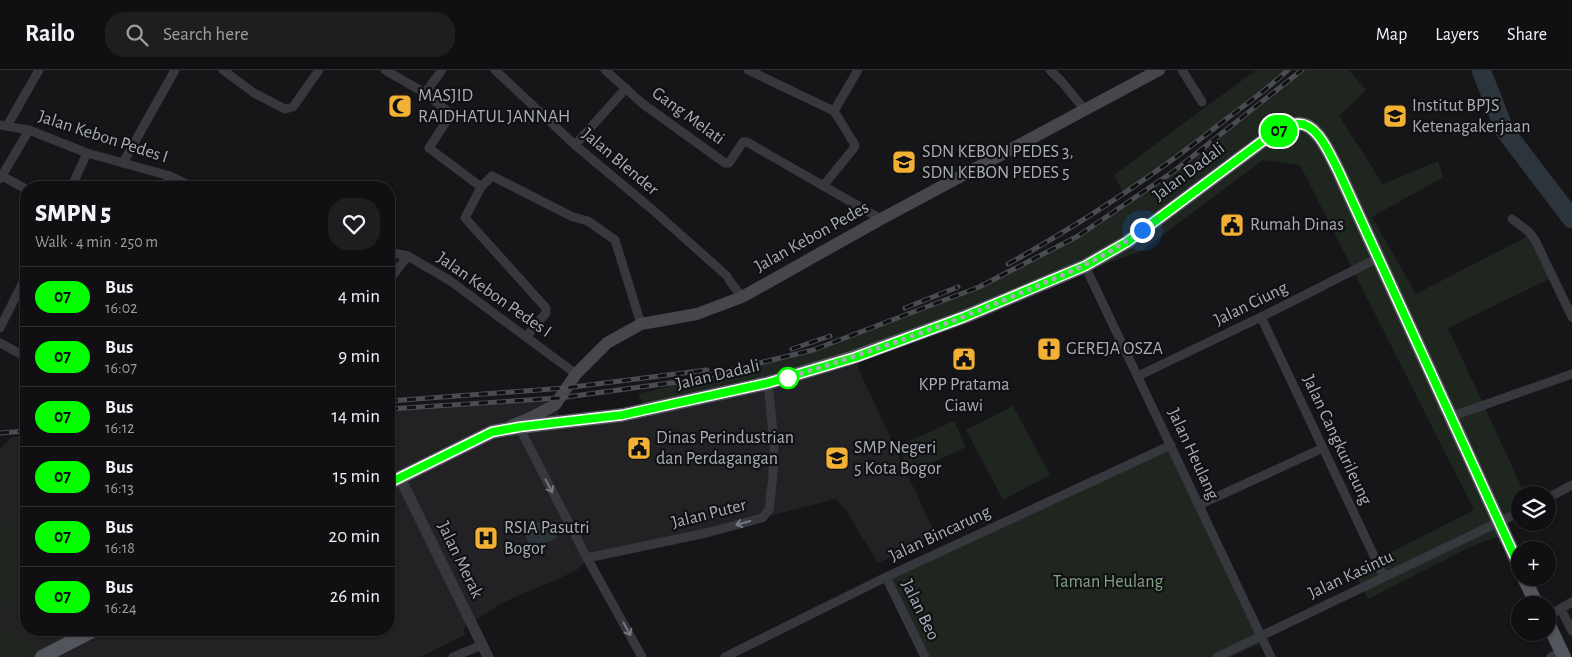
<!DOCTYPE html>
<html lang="en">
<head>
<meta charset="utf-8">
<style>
	:root { --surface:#101012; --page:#1e1e20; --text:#f1f3f6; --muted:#9c9d9f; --line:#303032 }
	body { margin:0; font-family:"Alegreya Sans",sans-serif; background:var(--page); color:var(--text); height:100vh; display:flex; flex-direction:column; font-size:19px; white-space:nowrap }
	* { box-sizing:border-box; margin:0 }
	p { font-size:16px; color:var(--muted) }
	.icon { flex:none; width:28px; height:28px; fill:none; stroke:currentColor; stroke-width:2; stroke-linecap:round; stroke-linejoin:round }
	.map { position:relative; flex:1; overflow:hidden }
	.panel { position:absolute; left:20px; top:111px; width:375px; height:455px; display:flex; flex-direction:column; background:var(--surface); border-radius:20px; box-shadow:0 1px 4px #0004,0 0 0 1px var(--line) }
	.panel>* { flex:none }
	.badge { padding:0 10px; border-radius:16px; font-size:18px; line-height:32px }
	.buttons { position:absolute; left:1511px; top:416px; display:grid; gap:10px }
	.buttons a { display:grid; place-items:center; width:45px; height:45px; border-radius:50%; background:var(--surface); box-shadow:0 1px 4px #0004,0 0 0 1px var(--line); font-size:25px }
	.you { position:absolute; width:25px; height:25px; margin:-12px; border:4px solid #fff; border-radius:50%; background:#1a73e8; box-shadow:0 0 0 8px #1a73e833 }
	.map>.badge { position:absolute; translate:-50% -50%; box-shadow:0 0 0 2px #fff }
	.round { display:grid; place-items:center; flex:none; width:52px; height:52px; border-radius:20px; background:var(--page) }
	.headline { display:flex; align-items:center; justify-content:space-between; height:85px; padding:0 15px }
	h1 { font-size:24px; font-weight:800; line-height:38px }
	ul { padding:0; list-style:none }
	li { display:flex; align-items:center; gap:15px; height:60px; padding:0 15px; border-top:1px solid var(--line) }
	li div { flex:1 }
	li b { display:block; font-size:19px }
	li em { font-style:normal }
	li .badge { min-width:55px; font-weight:700; text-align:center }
	header { display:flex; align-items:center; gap:30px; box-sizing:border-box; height:70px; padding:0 25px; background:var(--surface); border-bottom:1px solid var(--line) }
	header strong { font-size:24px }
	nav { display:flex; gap:28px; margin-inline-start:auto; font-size:18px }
	.search { width:350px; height:45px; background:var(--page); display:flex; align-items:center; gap:12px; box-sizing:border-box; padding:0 18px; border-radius:20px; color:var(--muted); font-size:19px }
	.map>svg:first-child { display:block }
	.built { fill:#222225 }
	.green { fill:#1e261f }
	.water { fill:#2c353c }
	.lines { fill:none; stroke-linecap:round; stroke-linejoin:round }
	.river { stroke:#2c353c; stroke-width:19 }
	.minor { stroke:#37383d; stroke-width:9 }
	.tertiary { stroke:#37383d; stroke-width:11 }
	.secondary { stroke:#45474d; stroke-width:12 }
	.primary { stroke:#53555c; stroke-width:14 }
	.rail-casing { stroke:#4a4c52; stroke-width:5 }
	.rail { stroke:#111113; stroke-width:3; stroke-dasharray:9; stroke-linecap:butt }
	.oneway { stroke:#757881 }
	.line-casing { stroke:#fff; stroke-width:11 }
	.line { stroke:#04ff00; stroke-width:8 }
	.walk { stroke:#a8adb8; stroke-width:5; stroke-dasharray:0 9 }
	.stop-dot { fill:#fff; stroke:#04ff00; stroke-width:2.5 }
	.labels { text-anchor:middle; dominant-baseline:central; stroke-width:4.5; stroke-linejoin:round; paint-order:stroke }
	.poi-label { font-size:18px; fill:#a8adb8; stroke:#111113; text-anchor:start }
	.street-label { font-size:18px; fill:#a8adb8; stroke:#111113 }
	.park-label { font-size:18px; fill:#7fa381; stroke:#111113 }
</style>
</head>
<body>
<header>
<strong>Railo</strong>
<div class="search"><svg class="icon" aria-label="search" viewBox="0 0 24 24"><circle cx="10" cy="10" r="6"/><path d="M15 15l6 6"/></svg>Search here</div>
<nav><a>Map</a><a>Layers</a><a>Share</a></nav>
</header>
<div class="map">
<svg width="1572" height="587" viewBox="0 0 1572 587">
	<rect width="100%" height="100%" fill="#161618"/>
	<path class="built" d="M 856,287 L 860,302 L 936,466 L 878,493 L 845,439 L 835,429 L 762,448 L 589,487 L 576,501 L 504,532 L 463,558 L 465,565 L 420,587 L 0,587 L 0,379 L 11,367 L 26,366 L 26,560 L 389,560 L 389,339 L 559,328 L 555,335 L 557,342 L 562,349 L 571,352 Z"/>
	<g class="green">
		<path d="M 1256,0 L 1288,0 L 1212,61 L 1124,124 L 1114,105 Z"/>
		<path d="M 1302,0 L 1349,0 L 1366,20 L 1339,46 L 1383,114 L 1438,91 L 1443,107 L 1372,147 L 1416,224 L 1528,166 L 1549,209 L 1448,258 L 1522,418 L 1504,465 L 1474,475 L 1368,529 L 1354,501 L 1474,440 L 1300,95 L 1263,90 L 1141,181 L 856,287 L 647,340 L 638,324 L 813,280 L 979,217 L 1082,163 L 1139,124 L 1248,43 Z"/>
		<path d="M 1013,336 L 1050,405 L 1003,430 L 966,360 Z"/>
		<path d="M 954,351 L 966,377 L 910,403 L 898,376 Z"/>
		<path d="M 1171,375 L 1265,571 L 1231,587 L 925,587 L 886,507 Z"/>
		<path d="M 0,449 L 24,461 L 26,467 L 26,538 L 0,534 Z"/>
		<path d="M 0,563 C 15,564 26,568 35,581 L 23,587 L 0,587 Z"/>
	</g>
	<path class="water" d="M 549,448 L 557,468 L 531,479 L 524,462 L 532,459 L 531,455 Z"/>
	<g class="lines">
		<path class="river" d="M 1481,0 L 1505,61 L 1572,149"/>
		<g class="minor">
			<path d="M 223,0 L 254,23 L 285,39 L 293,37 L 319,0"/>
			<path d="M 385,0 L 425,23 L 451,44 L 429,78 L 481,117 L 492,106 L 573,147 L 588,151 L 615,170 L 641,254"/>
			<path d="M 495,0 L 575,75 L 654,141 L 727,206"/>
			<path d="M 605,0 L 643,34 L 725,93 L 729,93 L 743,72 L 747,72 L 881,149"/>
			<path d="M 748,0 L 834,41 L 855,75 L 854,78 L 823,116"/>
			<path d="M 1050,0 L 1062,12 L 1084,39"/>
			<path d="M 1182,0 L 1202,32"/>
			<path d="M 425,23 L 442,0"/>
			<path d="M 834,41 L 858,0"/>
			<path d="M 0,55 L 29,60 L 87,83 L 170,106 L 195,118"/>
			<path d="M 7,56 L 39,0"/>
			<path d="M 575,75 L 626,18"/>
			<path d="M 123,93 L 175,0"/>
			<path d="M 2,106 L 26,119"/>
			<path d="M 0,109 L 29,60"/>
			<path d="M 481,117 L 465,148 L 546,238 L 546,243 L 526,267"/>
			<path d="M 71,118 L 87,83"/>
			<path d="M 164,118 L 170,106"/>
			<path d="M 1512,149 L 1529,162 L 1535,170 L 1572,247"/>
			<path d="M 389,182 L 408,186 L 449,210 L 576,304"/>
			<path d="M 1085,196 L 1271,587"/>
			<path d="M 389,210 L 408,186"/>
			<path d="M 729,210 L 742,227"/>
			<path d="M 1261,247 L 1384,507"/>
			<path d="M 0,258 L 26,206"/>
			<path d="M 0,273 L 26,287"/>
			<path d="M 1138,306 L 1261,247 L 1378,188"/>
			<path d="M 1450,347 L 1572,304"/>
			<path d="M 519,357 L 587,488 L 642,587"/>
			<path d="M 1548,428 L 1572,415"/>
			<path d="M 1199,435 L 1323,378"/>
			<path d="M 587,488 L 706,463 L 762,448 L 769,440 L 773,405 L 774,372 L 768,313"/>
			<path d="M 886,507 L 925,587"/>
			<path d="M 1561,539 L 1572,561"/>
			<path d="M 1548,546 L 1572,532"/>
			<path d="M 453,587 L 482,575"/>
			<path d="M 725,587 L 886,507 L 1171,375"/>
			<path d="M 1217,587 L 1520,442"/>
			<path d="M 1551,587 L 1561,582"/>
		</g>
		<path class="tertiary" d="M 400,408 L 488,587"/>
		<path class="secondary" d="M 512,355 L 528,349 L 555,335 L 576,304 L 607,273 L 641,254 L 697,244 L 742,227 L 881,149 L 1159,0"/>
		<g class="primary">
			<path d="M 389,413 L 492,362 L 519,357 L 622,345 L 768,313 L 851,288 L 964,247 L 1085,196 L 1127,172 L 1268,67 C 1276,63 1286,55 1296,54 C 1317,51 1330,85 1338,100 L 1520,498"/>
			<path d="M 1524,508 L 1537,535"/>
			<path d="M 1548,553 L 1564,587"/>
			<path d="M 42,587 L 94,560"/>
		</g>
		<g class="rail-casing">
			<g id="rail">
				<path d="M 1008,194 C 1086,151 1159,102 1229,47 C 1249,32 1270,17 1288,0"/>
				<path d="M 905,238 L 958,217"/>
				<path d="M 792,279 L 830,266"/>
				<path d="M 389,331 L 565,318 L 707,300"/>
				<path d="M 389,339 L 559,328 L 685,311 L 813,280 L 979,217 L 1078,166 L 1174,101 L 1302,0"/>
				<path d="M 0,363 L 26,361"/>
			</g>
		</g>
		<use href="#rail" class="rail"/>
	</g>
	<defs><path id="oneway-shaft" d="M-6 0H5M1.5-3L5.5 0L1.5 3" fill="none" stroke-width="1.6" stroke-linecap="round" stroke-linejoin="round" transform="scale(1.25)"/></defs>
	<g class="oneway">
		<use href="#oneway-shaft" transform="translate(549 416) rotate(62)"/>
		<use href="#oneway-shaft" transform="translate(743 453) rotate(164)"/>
		<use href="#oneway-shaft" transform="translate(627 559) rotate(61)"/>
	</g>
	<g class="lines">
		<g class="line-casing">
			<path id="line" d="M 389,413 L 492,362 L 519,357 L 622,345 L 768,313 L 856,287 L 964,247 L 1085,196 L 1127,172 L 1268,67 C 1276,63 1286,55 1296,54 C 1317,51 1330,85 1338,100 L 1520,498"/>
		</g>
		<use href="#line" class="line"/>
		<path class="walk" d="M 788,308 L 786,308 C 865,284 942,257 1018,224 C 1061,206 1104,189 1142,160"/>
	</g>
	<defs>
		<g id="mosque-square" transform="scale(1.25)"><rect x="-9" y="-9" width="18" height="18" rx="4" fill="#f2b134" stroke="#111113"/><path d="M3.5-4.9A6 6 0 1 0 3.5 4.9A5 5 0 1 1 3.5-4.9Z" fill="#111"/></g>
		<g id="university-square" transform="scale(1.25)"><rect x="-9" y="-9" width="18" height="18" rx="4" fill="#f2b134" stroke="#111113"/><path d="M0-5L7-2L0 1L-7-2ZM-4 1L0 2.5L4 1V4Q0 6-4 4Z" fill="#111"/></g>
		<g id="school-square" transform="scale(1.25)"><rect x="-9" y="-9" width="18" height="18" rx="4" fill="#f2b134" stroke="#111113"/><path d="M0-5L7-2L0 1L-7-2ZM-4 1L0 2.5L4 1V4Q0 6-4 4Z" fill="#111"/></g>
		<g id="civic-square" transform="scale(1.25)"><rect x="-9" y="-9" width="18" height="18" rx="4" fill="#f2b134" stroke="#111113"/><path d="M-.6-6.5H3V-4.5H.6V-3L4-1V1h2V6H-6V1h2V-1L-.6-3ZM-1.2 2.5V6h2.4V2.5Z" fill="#111"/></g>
		<g id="church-square" transform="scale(1.25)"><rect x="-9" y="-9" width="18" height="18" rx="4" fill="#f2b134" stroke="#111113"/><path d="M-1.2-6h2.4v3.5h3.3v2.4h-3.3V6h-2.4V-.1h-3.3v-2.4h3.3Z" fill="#111"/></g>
		<g id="hospital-square" transform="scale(1.25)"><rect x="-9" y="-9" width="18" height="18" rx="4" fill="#f2b134" stroke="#111113"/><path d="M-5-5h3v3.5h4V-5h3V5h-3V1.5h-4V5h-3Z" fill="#111"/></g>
	</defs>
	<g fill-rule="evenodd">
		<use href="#mosque-square" x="400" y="36"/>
		<use href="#university-square" x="1395" y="46"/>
		<use href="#school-square" x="904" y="92"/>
		<use href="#civic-square" x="1232" y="155"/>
		<use href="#church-square" x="1049" y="279"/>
		<use href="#civic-square" x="964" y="289"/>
		<use href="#civic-square" x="639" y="378"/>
		<use href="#school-square" x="837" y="388"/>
		<use href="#hospital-square" x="486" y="468"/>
	</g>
	<circle class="stop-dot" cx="788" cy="308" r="10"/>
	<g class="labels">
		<g class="poi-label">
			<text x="418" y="26">MASJID<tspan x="418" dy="21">RAIDHATUL JANNAH</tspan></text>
			<text x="1412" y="36">Institut BPJS<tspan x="1412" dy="21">Ketenagakerjaan</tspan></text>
			<text x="922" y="82">SDN KEBON PEDES 3,<tspan x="922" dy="21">SDN KEBON PEDES 5</tspan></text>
			<text x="1250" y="155">Rumah Dinas</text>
			<text x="1066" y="279">GEREJA OSZA</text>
			<text x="964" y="315" text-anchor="middle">KPP Pratama<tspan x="964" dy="21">Ciawi</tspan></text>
			<text x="656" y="368">Dinas Perindustrian<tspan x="656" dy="21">dan Perdagangan</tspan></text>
			<text x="854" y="378">SMP Negeri<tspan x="854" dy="21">5 Kota Bogor</tspan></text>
			<text x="504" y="458">RSIA Pasutri<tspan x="504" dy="21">Bogor</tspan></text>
		</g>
		<g class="street-label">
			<text transform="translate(688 46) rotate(36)">Gang Melati</text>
			<text transform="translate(103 67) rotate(18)">Jalan Kebon Pedes I</text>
			<text transform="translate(620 92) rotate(40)">Jalan Blender</text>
			<text transform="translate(1189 102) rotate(-37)">Jalan Dadali</text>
			<text transform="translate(812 167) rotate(-29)">Jalan Kebon Pedes</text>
			<text transform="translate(494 225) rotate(35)">Jalan Kebon Pedes I</text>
			<text transform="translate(1251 234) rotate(-26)">Jalan Ciung</text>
			<text transform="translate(718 305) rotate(-13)">Jalan Dadali</text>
			<text transform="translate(1337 370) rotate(65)">Jalan Cangkurileung</text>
			<text transform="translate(1193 384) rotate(65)">Jalan Heulang</text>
			<text transform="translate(709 444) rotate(-14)">Jalan Puter</text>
			<text transform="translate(940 464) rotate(-25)">Jalan Bincarung</text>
			<text transform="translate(460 490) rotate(64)">Jalan Merak</text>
			<text transform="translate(1351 505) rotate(-25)">Jalan Kasintu</text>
			<text transform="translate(920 540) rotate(64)">Jalan Beo</text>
		</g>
		<g class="park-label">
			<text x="1108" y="512">Taman Heulang</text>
		</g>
	</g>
</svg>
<div class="buttons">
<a><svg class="icon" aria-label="layers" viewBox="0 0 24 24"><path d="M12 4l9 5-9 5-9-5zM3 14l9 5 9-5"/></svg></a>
<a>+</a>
<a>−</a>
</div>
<div class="you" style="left:1142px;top:160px"></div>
<b class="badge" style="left:1279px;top:61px;background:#04ff00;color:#111">07</b>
<section class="panel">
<div class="headline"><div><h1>SMPN 5</h1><p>Walk · 4 min · 250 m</p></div><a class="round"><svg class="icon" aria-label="heart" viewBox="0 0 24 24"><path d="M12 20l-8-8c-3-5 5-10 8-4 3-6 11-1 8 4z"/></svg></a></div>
<ul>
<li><span class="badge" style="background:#04ff00;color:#111">07</span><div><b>Bus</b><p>16:02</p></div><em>4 min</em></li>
<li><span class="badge" style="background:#04ff00;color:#111">07</span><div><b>Bus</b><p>16:07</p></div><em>9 min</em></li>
<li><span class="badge" style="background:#04ff00;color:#111">07</span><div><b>Bus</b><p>16:12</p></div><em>14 min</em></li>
<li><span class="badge" style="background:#04ff00;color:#111">07</span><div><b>Bus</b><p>16:13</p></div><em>15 min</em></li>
<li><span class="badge" style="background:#04ff00;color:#111">07</span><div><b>Bus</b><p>16:18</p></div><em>20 min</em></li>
<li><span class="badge" style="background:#04ff00;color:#111">07</span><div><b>Bus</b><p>16:24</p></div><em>26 min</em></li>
</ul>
</section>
</div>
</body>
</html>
